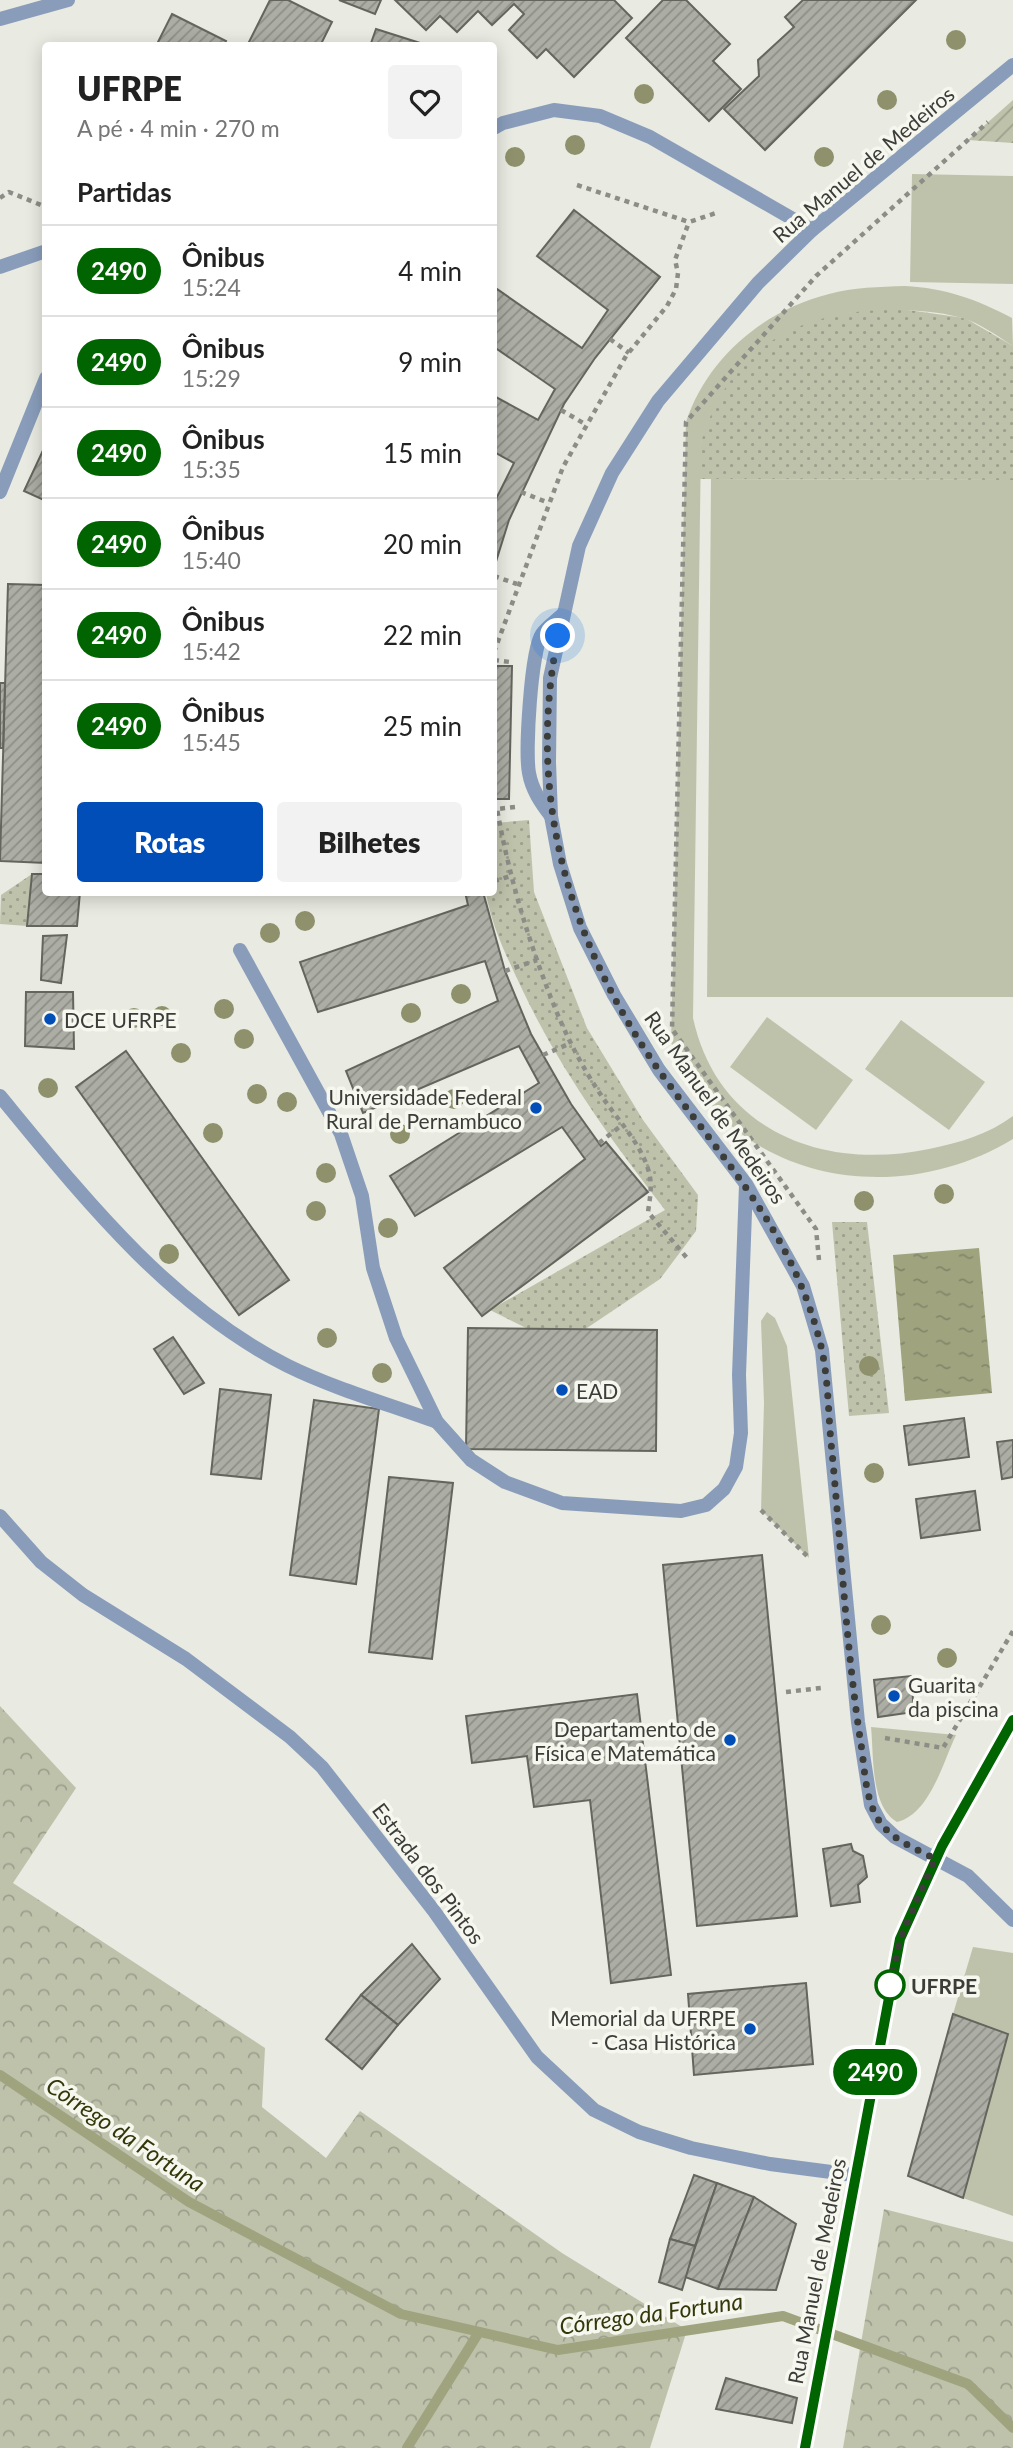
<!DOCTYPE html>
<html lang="pt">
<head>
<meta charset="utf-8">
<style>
	:root { --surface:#fff; --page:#f2f2f2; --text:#222; --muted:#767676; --line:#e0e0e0; --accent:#024eb8 }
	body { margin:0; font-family:Lato,sans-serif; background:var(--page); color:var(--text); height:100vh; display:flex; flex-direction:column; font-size:26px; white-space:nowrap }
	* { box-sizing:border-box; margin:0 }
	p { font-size:23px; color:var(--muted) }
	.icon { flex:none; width:38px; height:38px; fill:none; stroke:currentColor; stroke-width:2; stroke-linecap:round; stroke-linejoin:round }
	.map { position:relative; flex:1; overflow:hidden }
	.side { position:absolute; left:42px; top:42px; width:455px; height:854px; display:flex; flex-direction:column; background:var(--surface); border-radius:7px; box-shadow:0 4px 18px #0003 }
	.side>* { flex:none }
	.badge { padding:0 14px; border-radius:23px; font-size:24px; line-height:46px }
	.you { position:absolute; width:35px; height:35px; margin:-18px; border:5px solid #fff; border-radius:50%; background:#1a73e8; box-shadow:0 0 0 10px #1a73e833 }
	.map>.badge { position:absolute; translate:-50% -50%; box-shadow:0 0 0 4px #fff }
	h2 { padding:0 35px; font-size:26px; line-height:63px }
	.round { display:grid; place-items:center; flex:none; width:74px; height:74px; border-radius:7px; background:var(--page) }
	.head { display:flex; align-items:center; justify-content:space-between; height:119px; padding:0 35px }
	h1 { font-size:33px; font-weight:800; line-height:52px }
	.primary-button { display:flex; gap:14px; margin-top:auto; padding:14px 35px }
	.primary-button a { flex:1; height:80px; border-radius:7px; background:var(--accent); color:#fff; font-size:28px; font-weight:800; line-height:80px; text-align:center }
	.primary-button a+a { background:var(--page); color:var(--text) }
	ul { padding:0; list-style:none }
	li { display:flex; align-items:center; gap:21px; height:91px; padding:0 35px; border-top:2px solid var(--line) }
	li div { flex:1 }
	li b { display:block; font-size:26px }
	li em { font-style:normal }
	li .badge { min-width:77px; font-weight:700; text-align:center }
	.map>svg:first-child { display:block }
	.grass { fill:url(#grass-dots) }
	.forest { fill:url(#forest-crowns) }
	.park { fill:#bfc2ab }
	.garden { fill:url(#garden-furrows) }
	.water { fill:url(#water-ripples) }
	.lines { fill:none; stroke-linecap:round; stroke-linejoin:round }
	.stream { stroke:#9fa47f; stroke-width:10 }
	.building { fill:url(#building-hatch); stroke:#64665e; stroke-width:2 }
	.path { stroke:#8d8d87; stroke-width:4.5; stroke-dasharray:5 5; stroke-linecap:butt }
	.service { stroke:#899dbb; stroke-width:14 }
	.tertiary { stroke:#899dbb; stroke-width:14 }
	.secondary { stroke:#5c77a3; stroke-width:14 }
	.tree { fill:#8e916b }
	.line-casing { stroke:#fff; stroke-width:16 }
	.line { stroke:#006400; stroke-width:10 }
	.walk { stroke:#3c3c39; stroke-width:7; stroke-dasharray:0 12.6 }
	.poi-dot { fill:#024eb8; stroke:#f6f7ee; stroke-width:2.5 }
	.stop-dot { fill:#fff; stroke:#006400; stroke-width:3.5 }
	.labels { text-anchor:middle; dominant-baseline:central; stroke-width:7; stroke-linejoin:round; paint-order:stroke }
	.street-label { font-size:21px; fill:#3c3c39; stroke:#f6f7ee }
	.poi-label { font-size:21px; fill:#3c3c39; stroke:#f6f7ee; text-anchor:start }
	.stop-label { font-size:21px; font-weight:bold; fill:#3c3c39; stroke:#f6f7ee; text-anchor:start }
	.water-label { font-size:23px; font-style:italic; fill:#333709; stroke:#f6f7ee }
</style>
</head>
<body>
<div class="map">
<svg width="1013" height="2448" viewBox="0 0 1013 2448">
	<defs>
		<pattern id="grass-dots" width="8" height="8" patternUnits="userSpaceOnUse" patternTransform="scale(1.75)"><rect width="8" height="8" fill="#bfc2ab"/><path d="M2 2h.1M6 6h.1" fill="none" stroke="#9c9f8c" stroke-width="1.8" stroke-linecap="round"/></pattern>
		<pattern id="forest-crowns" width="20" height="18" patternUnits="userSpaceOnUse" patternTransform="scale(1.75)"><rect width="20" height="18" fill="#bfc2ab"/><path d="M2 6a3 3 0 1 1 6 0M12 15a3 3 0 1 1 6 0" fill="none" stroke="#9c9f8c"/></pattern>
		<pattern id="garden-furrows" width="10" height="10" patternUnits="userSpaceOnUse" patternTransform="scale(1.75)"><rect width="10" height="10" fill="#bfc2ab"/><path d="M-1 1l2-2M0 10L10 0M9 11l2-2" fill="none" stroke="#9c9f8c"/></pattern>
		<pattern id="water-ripples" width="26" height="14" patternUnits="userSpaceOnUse" patternTransform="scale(1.75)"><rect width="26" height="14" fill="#9fa47f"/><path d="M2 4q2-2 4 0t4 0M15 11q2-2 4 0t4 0" fill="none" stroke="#838769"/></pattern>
		<pattern id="building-hatch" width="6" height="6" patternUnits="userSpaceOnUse" patternTransform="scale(1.75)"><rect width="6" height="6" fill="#acaea5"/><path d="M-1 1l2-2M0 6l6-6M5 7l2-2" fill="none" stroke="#8d8f87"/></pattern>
	</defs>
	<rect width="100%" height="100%" fill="#e9eae1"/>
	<g class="grass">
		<path d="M 866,310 L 908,310 L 965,318 L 1013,346 L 1013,480 L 700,479 C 700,467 699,453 701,442 C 711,391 755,342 803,323 C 823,315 845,313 866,310 Z"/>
		<path d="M 529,820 L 534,892 L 587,1028 L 643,1120 L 698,1195 L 696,1231 L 660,1279 L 584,1330 L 528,1329 L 490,1310 L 665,1210 C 610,1139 559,1068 521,987 C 506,955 492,927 486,893 L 494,892 L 494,823 Z"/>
		<path d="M 32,874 L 27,926 L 0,924 L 1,895 Z"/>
		<path d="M 832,1222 L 867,1222 L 889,1413 L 849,1416 Z"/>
	</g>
	<g class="forest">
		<path d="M 0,1706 L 76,1788 L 13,1883 L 265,2048 L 262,2107 L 326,2158 L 360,2111 L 562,2253 L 687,2330 L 650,2448 L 0,2448 Z"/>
		<path d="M 884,2209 L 1013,2242 L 1013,2448 L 843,2448 Z"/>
	</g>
	<g class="park">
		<path d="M 912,174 L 1013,176 L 1013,284 L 910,282 Z"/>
		<path d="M 905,286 C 945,288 976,299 1012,318 L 1013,346 C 997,336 980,323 962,318 C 938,311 913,310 888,310 C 795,311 728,351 701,443 L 693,1018 C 718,1132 824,1171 929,1149 C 959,1143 989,1134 1013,1116 L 1013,1139 C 928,1191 812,1192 734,1128 C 706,1106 690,1073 671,1043 L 686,422 C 707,358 764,310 829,294 C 853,287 880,287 905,286 Z"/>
		<path d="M 711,479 L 1013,480 L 1013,997 L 707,997 Z"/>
		<path d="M 767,1017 L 853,1080 L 816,1130 L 730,1067 Z"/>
		<path d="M 901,1020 L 985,1082 L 949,1130 L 865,1069 Z"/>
		<path d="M 767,1312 L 775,1318 L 787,1346 L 809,1558 L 761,1510 L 764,1403 L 761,1321 Z"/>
		<path d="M 871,1727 L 956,1735 C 943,1762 930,1814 897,1822 C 870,1806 874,1755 871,1727 Z"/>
		<path d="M 973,1947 L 1013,1953 L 1013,2216 L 963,2198 L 1008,2034 L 953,2014 Z"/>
	</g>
	<path class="garden" d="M 1013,100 L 1013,143 L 968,140 Z"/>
	<path class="water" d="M 979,1248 L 992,1393 L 905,1401 L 893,1255 Z"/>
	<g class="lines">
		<g class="stream">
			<path d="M 0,2075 L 189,2202 L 401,2314 L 558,2350 L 783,2316 L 968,2384 L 1013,2428"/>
			<path d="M 407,2448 L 479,2332"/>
		</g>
	</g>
	<g class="building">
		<path d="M 270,0 L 288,0 L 332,22 L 320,46 L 247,46 Z"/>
		<path d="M 339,0 L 381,0 L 375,14 Z"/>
		<path d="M 395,0 L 614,0 L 632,18 L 574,77 L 546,49 L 537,58 L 509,30 L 524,14 L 514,4 L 492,25 L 478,11 L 457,32 L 440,16 L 426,30 Z"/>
		<path d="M 663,0 L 686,0 L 730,44 L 713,61 L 741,89 L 709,121 L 626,38 Z"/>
		<path d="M 803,0 L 916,0 L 765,150 L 724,109 L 759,76 L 758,60 L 794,27 L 785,17 Z"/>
		<path d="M 172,14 L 226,41 L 224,46 L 156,46 Z"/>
		<path d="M 376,29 L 420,43 L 419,46 L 370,46 Z"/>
		<path d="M 574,210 L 660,277 L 595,358 L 564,404 L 509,520 L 494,568 L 494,503 L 514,463 L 494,452 L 494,396 L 538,420 L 555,389 L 494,347 L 494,287 L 582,348 L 608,310 L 537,256 Z"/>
		<path d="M 46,444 L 46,501 L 24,491 Z"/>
		<path d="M 8,584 L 46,585 L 46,863 L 0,861 Z"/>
		<path d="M 494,666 L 512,666 L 509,799 L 494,799 Z"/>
		<path d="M 0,683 L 5,683 L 3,748 L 0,748 Z"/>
		<path d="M 32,874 L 46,874 L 46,892 L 80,892 L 77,926 L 27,926 Z"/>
		<path d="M 465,892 L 483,892 L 505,971 L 531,1034 L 571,1104 L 601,1146 L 606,1142 L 648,1192 L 482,1316 L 444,1268 L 585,1159 L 562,1127 L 415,1216 L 390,1176 L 539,1083 L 519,1046 L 363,1113 L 346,1071 L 498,1001 L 485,961 L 318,1012 L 300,962 L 468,905 Z"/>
		<path d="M 67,935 L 61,983 L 41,980 L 43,936 Z"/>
		<path d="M 26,992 L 73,992 L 74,1049 L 25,1046 Z"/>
		<path d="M 126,1051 L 289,1280 L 239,1315 L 76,1087 Z"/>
		<path d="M 468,1328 L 657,1330 L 656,1451 L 466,1449 Z"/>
		<path d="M 173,1337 L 204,1383 L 184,1394 L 154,1349 Z"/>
		<path d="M 220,1389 L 271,1395 L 261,1479 L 211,1474 Z"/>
		<path d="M 314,1400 L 379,1409 L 356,1584 L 290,1575 Z"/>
		<path d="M 964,1418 L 969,1457 L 909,1465 L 904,1426 Z"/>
		<path d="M 1013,1440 L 1013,1477 L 1002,1479 L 997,1442 Z"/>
		<path d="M 389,1477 L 453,1483 L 432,1659 L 369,1652 Z"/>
		<path d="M 975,1491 L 980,1530 L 921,1538 L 916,1499 Z"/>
		<path d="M 762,1555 L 797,1916 L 697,1926 L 663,1565 Z"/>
		<path d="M 911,1676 L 914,1712 L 878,1717 L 874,1680 Z"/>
		<path d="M 637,1694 L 671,1975 L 611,1983 L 590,1800 L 534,1807 L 527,1756 L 472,1763 L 466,1716 Z"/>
		<path d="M 851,1844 L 853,1851 L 863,1856 L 867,1877 L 858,1885 L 860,1902 L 831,1906 L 823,1849 Z"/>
		<path d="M 412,1944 L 440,1979 L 398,2025 L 361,1995 Z"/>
		<path d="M 806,1983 L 813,2064 L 694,2075 L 688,1994 Z"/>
		<path d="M 361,1995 L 398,2025 L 362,2069 L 326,2039 Z"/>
		<path d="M 953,2014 L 1008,2034 L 963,2198 L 908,2176 Z"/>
		<path d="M 694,2175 L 717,2183 L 695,2246 L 670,2239 Z"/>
		<path d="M 717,2183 L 754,2197 L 718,2289 L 685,2277 Z"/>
		<path d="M 754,2197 L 796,2224 L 776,2290 L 718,2289 Z"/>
		<path d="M 670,2239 L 695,2246 L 682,2290 L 659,2282 Z"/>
		<path d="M 726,2378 L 797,2398 L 792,2423 L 716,2409 Z"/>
	</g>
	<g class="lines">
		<g class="path">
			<path d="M 577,185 L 689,222 L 719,212"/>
			<path d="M 0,198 L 9,192 L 46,207"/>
			<path d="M 610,339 L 629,353"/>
			<path d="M 561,410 L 585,424"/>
			<path d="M 521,492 L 549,503"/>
			<path d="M 494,576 L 517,584"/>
			<path d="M 494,652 L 563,467 L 626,356 L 667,306 L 676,289 L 678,273 L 675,260 L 689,222"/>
			<path d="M 494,660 L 510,662"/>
			<path d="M 515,807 L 497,809 C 509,876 528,940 553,1003 C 566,1036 583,1069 603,1098 C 618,1120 640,1143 648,1169 C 653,1184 650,1197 648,1212 L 687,1258"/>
			<path d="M 494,881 L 511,876"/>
			<path d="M 505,971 L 537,960"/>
			<path d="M 543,1055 L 571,1043"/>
			<path d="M 599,1143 L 622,1125"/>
			<path d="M 819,1260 L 816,1229 L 672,1029 L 686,422 L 816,276 L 988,122"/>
			<path d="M 761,1510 L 809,1558"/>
			<path d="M 786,1692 L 821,1688"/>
			<path d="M 885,1738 L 943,1748 L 1013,1631"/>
		</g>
		<g class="service">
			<path d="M 0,19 L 68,0"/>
			<path d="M 1013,65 L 812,230 L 758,283 L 658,401 L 612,473 L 579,546 L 550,678 L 549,762 L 551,816 L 560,864 L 580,928 L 614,995 L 659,1070 L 746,1184 L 803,1286 L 822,1350 L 858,1722 L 871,1805 L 881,1824 L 895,1837 L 968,1876 L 1013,1920"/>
			<path d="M 494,128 L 503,123 L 554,110 L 600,116 L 650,137 L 812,230"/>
			<path d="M 0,267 L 46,251"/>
			<path d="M 0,492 L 46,378"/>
			<path d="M 551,816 C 541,803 532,790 529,773 C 525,752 531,650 542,634 C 547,627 556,621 562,615"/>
			<path d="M 240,950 L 341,1134 L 362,1196 L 373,1268 L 396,1338 L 437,1422 L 471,1460 L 505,1482 L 562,1503 L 681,1511 L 706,1505 L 724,1489 L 736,1467 L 741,1433 L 739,1375 L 746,1185"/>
			<path d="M 0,1096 C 83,1197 169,1306 288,1366 C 335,1389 388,1404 437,1422"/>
		</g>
		<path class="tertiary" d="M 0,1516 L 41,1562 L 83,1595 L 186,1659 L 290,1737 L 322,1767 L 434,1911 L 537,2057 L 594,2110 L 639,2132 L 691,2148 L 770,2164 L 854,2175"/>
		<path class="secondary" d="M 805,2448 L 900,1939 L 941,1846 L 1013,1720"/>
	</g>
	<g class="tree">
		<circle cx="956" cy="40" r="10"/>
		<circle cx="644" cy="94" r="10"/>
		<circle cx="887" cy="100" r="10"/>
		<circle cx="575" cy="145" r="10"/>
		<circle cx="515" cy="157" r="10"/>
		<circle cx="824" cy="157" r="10"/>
		<circle cx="305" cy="921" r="10"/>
		<circle cx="270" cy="933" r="10"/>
		<circle cx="461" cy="994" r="10"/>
		<circle cx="224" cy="1009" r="10"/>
		<circle cx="411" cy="1013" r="10"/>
		<circle cx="162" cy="1016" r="10"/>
		<circle cx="134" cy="1018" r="10"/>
		<circle cx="244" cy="1039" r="10"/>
		<circle cx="181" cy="1053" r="10"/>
		<circle cx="48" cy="1088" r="10"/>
		<circle cx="257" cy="1094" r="10"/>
		<circle cx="454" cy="1099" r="10"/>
		<circle cx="287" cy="1102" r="10"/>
		<circle cx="213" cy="1133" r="10"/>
		<circle cx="400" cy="1134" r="10"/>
		<circle cx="326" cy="1173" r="10"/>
		<circle cx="944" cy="1194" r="10"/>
		<circle cx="864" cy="1201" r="10"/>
		<circle cx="316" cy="1211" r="10"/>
		<circle cx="388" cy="1228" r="10"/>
		<circle cx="169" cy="1254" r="10"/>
		<circle cx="327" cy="1338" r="10"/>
		<circle cx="869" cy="1366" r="10"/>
		<circle cx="382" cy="1373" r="10"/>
		<circle cx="874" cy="1473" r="10"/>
		<circle cx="881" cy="1625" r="10"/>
		<circle cx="947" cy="1658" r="10"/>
	</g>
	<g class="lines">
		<g class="line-casing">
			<path id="line" d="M 805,2448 L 900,1939 L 942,1846 L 1013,1720"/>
		</g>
		<use href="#line" class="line"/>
		<path class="walk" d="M 558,636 C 526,795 568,940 660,1072 C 726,1164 793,1232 821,1346 C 829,1380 828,1418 832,1452 C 841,1547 846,1644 860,1738 C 865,1765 864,1800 880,1822 C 892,1840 917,1849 935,1859 L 900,1939 L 890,1985"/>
	</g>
	<g class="poi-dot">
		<circle cx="50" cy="1019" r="7"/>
		<circle cx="536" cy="1108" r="7"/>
		<circle cx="562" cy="1390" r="7"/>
		<circle cx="894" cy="1696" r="7"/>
		<circle cx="730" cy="1740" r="7"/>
		<circle cx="750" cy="2029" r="7"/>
	</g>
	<circle class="stop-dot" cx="890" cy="1985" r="14"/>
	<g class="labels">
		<g class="street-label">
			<text transform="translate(863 164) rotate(-40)">Rua Manuel de Medeiros</text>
			<text transform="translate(716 1107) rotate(55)">Rua Manuel de Medeiros</text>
			<text transform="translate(429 1873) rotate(53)">Estrada dos Pintos</text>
			<text transform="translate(816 2271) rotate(-79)">Rua Manuel de Medeiros</text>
		</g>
		<g class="poi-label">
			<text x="64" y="1019">DCE UFRPE</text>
			<text x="522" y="1096" text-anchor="end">Universidade Federal<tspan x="522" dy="24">Rural de Pernambuco</tspan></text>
			<text x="576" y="1390">EAD</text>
			<text x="908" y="1684">Guarita<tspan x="908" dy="24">da piscina</tspan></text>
			<text x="716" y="1728" text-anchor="end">Departamento de<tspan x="716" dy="24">Física e Matemática</tspan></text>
			<text x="736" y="2017" text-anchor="end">Memorial da UFRPE<tspan x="736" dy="24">- Casa Histórica</tspan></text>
		</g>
		<g class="stop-label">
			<text x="911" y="1985">UFRPE</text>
		</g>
		<g class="water-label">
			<text transform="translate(126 2134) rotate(34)">Córrego da Fortuna</text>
			<text transform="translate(651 2313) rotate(-8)">Córrego da Fortuna</text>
		</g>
	</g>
</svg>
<div class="you" style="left:558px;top:636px"></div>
<b class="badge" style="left:875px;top:2072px;background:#006400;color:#fff">2490</b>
<section class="side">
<div class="head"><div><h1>UFRPE</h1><p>A pé · 4 min · 270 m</p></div><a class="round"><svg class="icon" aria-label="heart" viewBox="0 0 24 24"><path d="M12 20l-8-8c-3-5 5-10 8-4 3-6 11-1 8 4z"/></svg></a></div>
<h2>Partidas</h2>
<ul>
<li><span class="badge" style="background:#006400;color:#fff">2490</span><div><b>Ônibus</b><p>15:24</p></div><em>4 min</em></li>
<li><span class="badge" style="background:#006400;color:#fff">2490</span><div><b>Ônibus</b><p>15:29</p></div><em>9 min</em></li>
<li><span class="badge" style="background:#006400;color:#fff">2490</span><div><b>Ônibus</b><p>15:35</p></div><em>15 min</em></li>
<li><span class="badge" style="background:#006400;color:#fff">2490</span><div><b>Ônibus</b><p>15:40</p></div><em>20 min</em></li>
<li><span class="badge" style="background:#006400;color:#fff">2490</span><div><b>Ônibus</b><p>15:42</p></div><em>22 min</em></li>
<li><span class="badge" style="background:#006400;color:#fff">2490</span><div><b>Ônibus</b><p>15:45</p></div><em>25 min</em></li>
</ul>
<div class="primary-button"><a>Rotas</a><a>Bilhetes</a></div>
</section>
</div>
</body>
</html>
